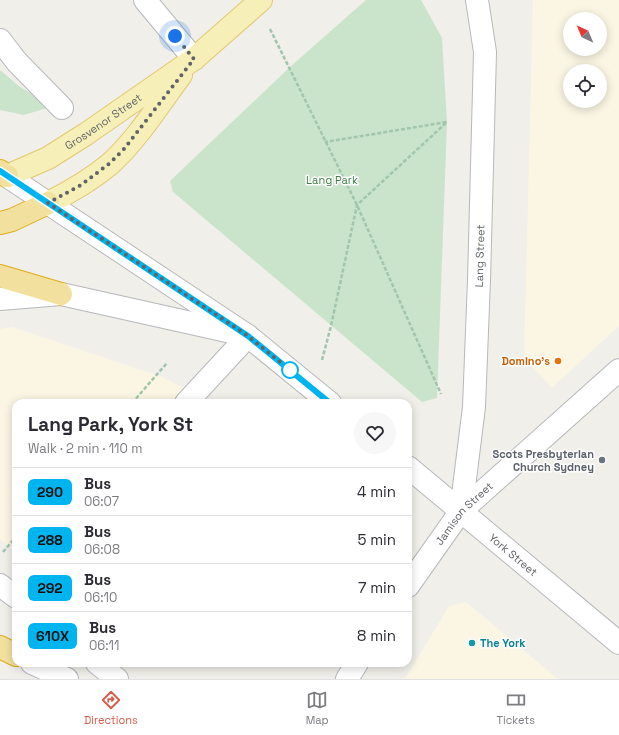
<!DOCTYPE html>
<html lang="en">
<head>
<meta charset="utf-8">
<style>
	:root { --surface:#fff; --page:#f7f7f7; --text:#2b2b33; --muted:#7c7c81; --line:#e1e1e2; --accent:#d75b48 }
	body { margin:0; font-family:"Space Grotesk",sans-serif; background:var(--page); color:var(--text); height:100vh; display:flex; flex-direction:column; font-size:15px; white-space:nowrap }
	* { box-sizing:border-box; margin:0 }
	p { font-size:13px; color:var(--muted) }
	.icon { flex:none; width:22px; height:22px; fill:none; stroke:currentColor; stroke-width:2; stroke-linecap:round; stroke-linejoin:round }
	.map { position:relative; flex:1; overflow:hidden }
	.sheet { position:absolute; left:12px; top:399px; width:400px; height:268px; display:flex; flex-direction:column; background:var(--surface); border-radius:12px; box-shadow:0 2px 10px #0003 }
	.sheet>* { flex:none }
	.badge { padding:0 8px; border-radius:6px; font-size:14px; line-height:26px }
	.needle { width:26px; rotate:316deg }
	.controls { position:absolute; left:563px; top:12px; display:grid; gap:8px }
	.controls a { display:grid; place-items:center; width:44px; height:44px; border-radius:50%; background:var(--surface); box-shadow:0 2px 10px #0003; font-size:20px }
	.you { position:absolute; width:20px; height:20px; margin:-10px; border:3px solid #fff; border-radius:50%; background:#1a73e8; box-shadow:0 0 0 6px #1a73e833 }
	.map>.badge { position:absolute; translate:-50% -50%; box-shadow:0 0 0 2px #fff }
	.round { display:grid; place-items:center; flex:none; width:42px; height:42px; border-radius:21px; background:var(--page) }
	.overview { display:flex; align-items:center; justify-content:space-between; height:68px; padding:0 16px }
	h1 { font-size:19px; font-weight:600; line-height:30px }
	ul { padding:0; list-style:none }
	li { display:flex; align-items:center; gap:12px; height:48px; padding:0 16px; border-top:1px solid var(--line) }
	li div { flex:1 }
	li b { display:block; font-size:15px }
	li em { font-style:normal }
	li .badge { min-width:44px; font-weight:700; text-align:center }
	.tab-bar { display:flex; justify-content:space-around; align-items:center; height:56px; border-top:1px solid var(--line); background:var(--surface); font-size:11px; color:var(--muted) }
	.tab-bar a { display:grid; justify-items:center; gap:2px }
	.tab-bar .on { color:var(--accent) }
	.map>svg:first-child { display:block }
	.commercial { fill:#fbf6e3; fill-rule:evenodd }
	.green { fill:#c9e4ca }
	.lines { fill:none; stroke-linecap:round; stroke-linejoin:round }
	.minor-casing { stroke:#b6b8bb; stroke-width:24 }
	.major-casing { stroke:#e2c870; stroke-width:24 }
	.highway-casing { stroke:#deab1b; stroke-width:24 }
	.path { stroke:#a2c5ae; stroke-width:2.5; stroke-dasharray:4 2; stroke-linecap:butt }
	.minor { stroke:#fff; stroke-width:22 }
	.major { stroke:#f6efb8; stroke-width:22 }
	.highway { stroke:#f2e19e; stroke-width:22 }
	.line-casing { stroke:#fff; stroke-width:9 }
	.line { stroke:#00b5ef; stroke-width:6 }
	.walk { stroke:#606367; stroke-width:4; stroke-dasharray:0 7.2 }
	.food-dot { fill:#e8710a; stroke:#fff; stroke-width:1.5 }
	.stop-dot { fill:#fff; stroke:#00b5ef; stroke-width:2 }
	.worship-dot { fill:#6b7280; stroke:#fff; stroke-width:1.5 }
	.culture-dot { fill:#0f9aa8; stroke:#fff; stroke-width:1.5 }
	.labels { text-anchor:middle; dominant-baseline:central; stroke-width:3; stroke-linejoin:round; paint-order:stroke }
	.street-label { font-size:11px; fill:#606367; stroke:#fff }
	.park-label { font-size:11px; fill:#3f7f45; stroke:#fff }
	.food-label { font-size:11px; font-weight:bold; fill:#c56008; stroke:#fff; text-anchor:end }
	.worship-label { font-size:11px; font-weight:bold; fill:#5b616d; stroke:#fff; text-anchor:end }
	.culture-label { font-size:11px; font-weight:bold; fill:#0d838f; stroke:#fff; text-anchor:start }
</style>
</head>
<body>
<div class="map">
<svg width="619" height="679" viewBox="0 0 619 679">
	<rect width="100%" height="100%" fill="#f0efe9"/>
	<g class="commercial">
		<path d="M 533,0 L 619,0 L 619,326 L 552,388 L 524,358 ZM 570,19 L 600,19 L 600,49 L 570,49 ZM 570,71 L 600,71 L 600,101 L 570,101 Z"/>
		<path d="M 12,327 L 162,377 L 216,403 L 16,403 L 16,554 L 0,539 L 0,329 Z"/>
		<path d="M 466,602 L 558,679 L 405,679 L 449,606 Z"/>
	</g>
	<g class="green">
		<path d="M 366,0 L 421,0 L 442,38 L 447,122 L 437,398 L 422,402 L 173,192 L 170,181 L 290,67 Z"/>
		<path d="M 0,70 L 20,87 L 49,104 L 50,107 L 24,115 L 0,110 Z"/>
	</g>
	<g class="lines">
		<g class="minor-casing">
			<g id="minor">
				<path d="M 145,0 L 194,59"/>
				<path d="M 0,40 L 17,62 L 62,108"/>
				<path d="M 7,176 L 248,336 L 330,403"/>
				<path d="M 0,299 L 61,294 L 236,333"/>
				<path d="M 186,403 L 248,336"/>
				<path id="s1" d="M 408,467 L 619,643"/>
				<path id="s2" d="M 461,511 L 474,407 L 479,280 L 485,52 L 477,0"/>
				<path d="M 0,585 L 16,597"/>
				<path id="s3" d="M 408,586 L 461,511 L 619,370"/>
				<path d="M 32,663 L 67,679"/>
				<path d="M 97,663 L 117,679"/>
				<path d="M 347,679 L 357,663"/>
			</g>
		</g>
		<g class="major-casing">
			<g id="major">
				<path id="s4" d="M 7,176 L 48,158 L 86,134 L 194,59 L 261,0"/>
				<path d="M 48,203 C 70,192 91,180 110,164 C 136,141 160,103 181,75"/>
			</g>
		</g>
		<g class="highway-casing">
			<g id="highway">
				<path d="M 0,171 L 7,176"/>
				<path d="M 0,223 L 12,220 L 48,203"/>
				<path d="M 0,276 L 61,294"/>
				<path d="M 0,647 L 16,655"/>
			</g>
		</g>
		<g class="path">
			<path d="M 270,29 L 357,205 L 441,394"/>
			<path d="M 322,360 L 331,326 L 357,205 L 447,122 L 325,142"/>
			<path d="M 132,403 L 167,363"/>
			<path d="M 3,552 L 16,537"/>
		</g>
		<use href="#minor" class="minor"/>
		<use href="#major" class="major"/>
		<use href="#highway" class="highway"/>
	</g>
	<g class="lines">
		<g class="line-casing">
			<path id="line" d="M 0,171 L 248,336 L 330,403"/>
		</g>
		<use href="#line" class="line"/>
		<path class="walk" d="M 175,36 L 194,59 L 124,149 L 110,163 L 81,185 L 48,203 L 248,336 L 290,370"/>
	</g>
	<circle class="food-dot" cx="558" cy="361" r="4"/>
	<circle class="stop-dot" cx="290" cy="370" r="8"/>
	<circle class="worship-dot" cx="602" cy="460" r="4"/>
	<circle class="culture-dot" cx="472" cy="643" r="4"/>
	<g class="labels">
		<g class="street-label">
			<text stroke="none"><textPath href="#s4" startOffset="111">Grosvenor Street</textPath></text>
			<text stroke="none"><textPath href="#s2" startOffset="256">Lang Street</textPath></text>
			<text stroke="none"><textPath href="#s3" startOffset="92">Jamison Street</textPath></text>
			<text stroke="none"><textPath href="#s1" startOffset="137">York Street</textPath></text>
		</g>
		<g class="park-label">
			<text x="332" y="180">Lang Park</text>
		</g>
		<g class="food-label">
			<text x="550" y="361">Domino's</text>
		</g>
		<g class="worship-label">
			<text x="594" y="454">Scots Presbyterian<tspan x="594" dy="13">Church Sydney</tspan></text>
		</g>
		<g class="culture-label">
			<text x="480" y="643">The York</text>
		</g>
	</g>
</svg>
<div class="controls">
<a><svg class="needle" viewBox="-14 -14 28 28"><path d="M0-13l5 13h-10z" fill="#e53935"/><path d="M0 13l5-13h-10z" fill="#7c7c81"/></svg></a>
<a><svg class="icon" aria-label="locate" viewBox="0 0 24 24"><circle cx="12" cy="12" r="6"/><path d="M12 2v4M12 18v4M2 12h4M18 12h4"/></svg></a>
</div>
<div class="you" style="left:175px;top:36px"></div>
<section class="sheet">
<div class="overview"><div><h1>Lang Park, York St</h1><p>Walk · 2 min · 110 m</p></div><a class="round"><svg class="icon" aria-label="heart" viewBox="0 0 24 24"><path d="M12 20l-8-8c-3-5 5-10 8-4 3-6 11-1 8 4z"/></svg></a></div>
<ul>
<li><span class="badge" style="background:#00b5ef;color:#111">290</span><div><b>Bus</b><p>06:07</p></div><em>4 min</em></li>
<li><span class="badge" style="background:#00b5ef;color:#111">288</span><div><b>Bus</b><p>06:08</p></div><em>5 min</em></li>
<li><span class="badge" style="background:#00b5ef;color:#111">292</span><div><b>Bus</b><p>06:10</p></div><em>7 min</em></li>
<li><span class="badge" style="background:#00b5ef;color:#111">610X</span><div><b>Bus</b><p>06:11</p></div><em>8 min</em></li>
</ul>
</section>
</div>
<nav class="tab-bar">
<a class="on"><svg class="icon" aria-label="directions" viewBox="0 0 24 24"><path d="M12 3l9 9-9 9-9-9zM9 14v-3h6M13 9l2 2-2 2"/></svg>Directions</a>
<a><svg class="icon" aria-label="map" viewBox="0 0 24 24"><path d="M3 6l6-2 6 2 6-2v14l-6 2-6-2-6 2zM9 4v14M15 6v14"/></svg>Map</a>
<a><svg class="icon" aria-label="tickets" viewBox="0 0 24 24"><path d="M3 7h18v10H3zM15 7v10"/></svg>Tickets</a>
</nav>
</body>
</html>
